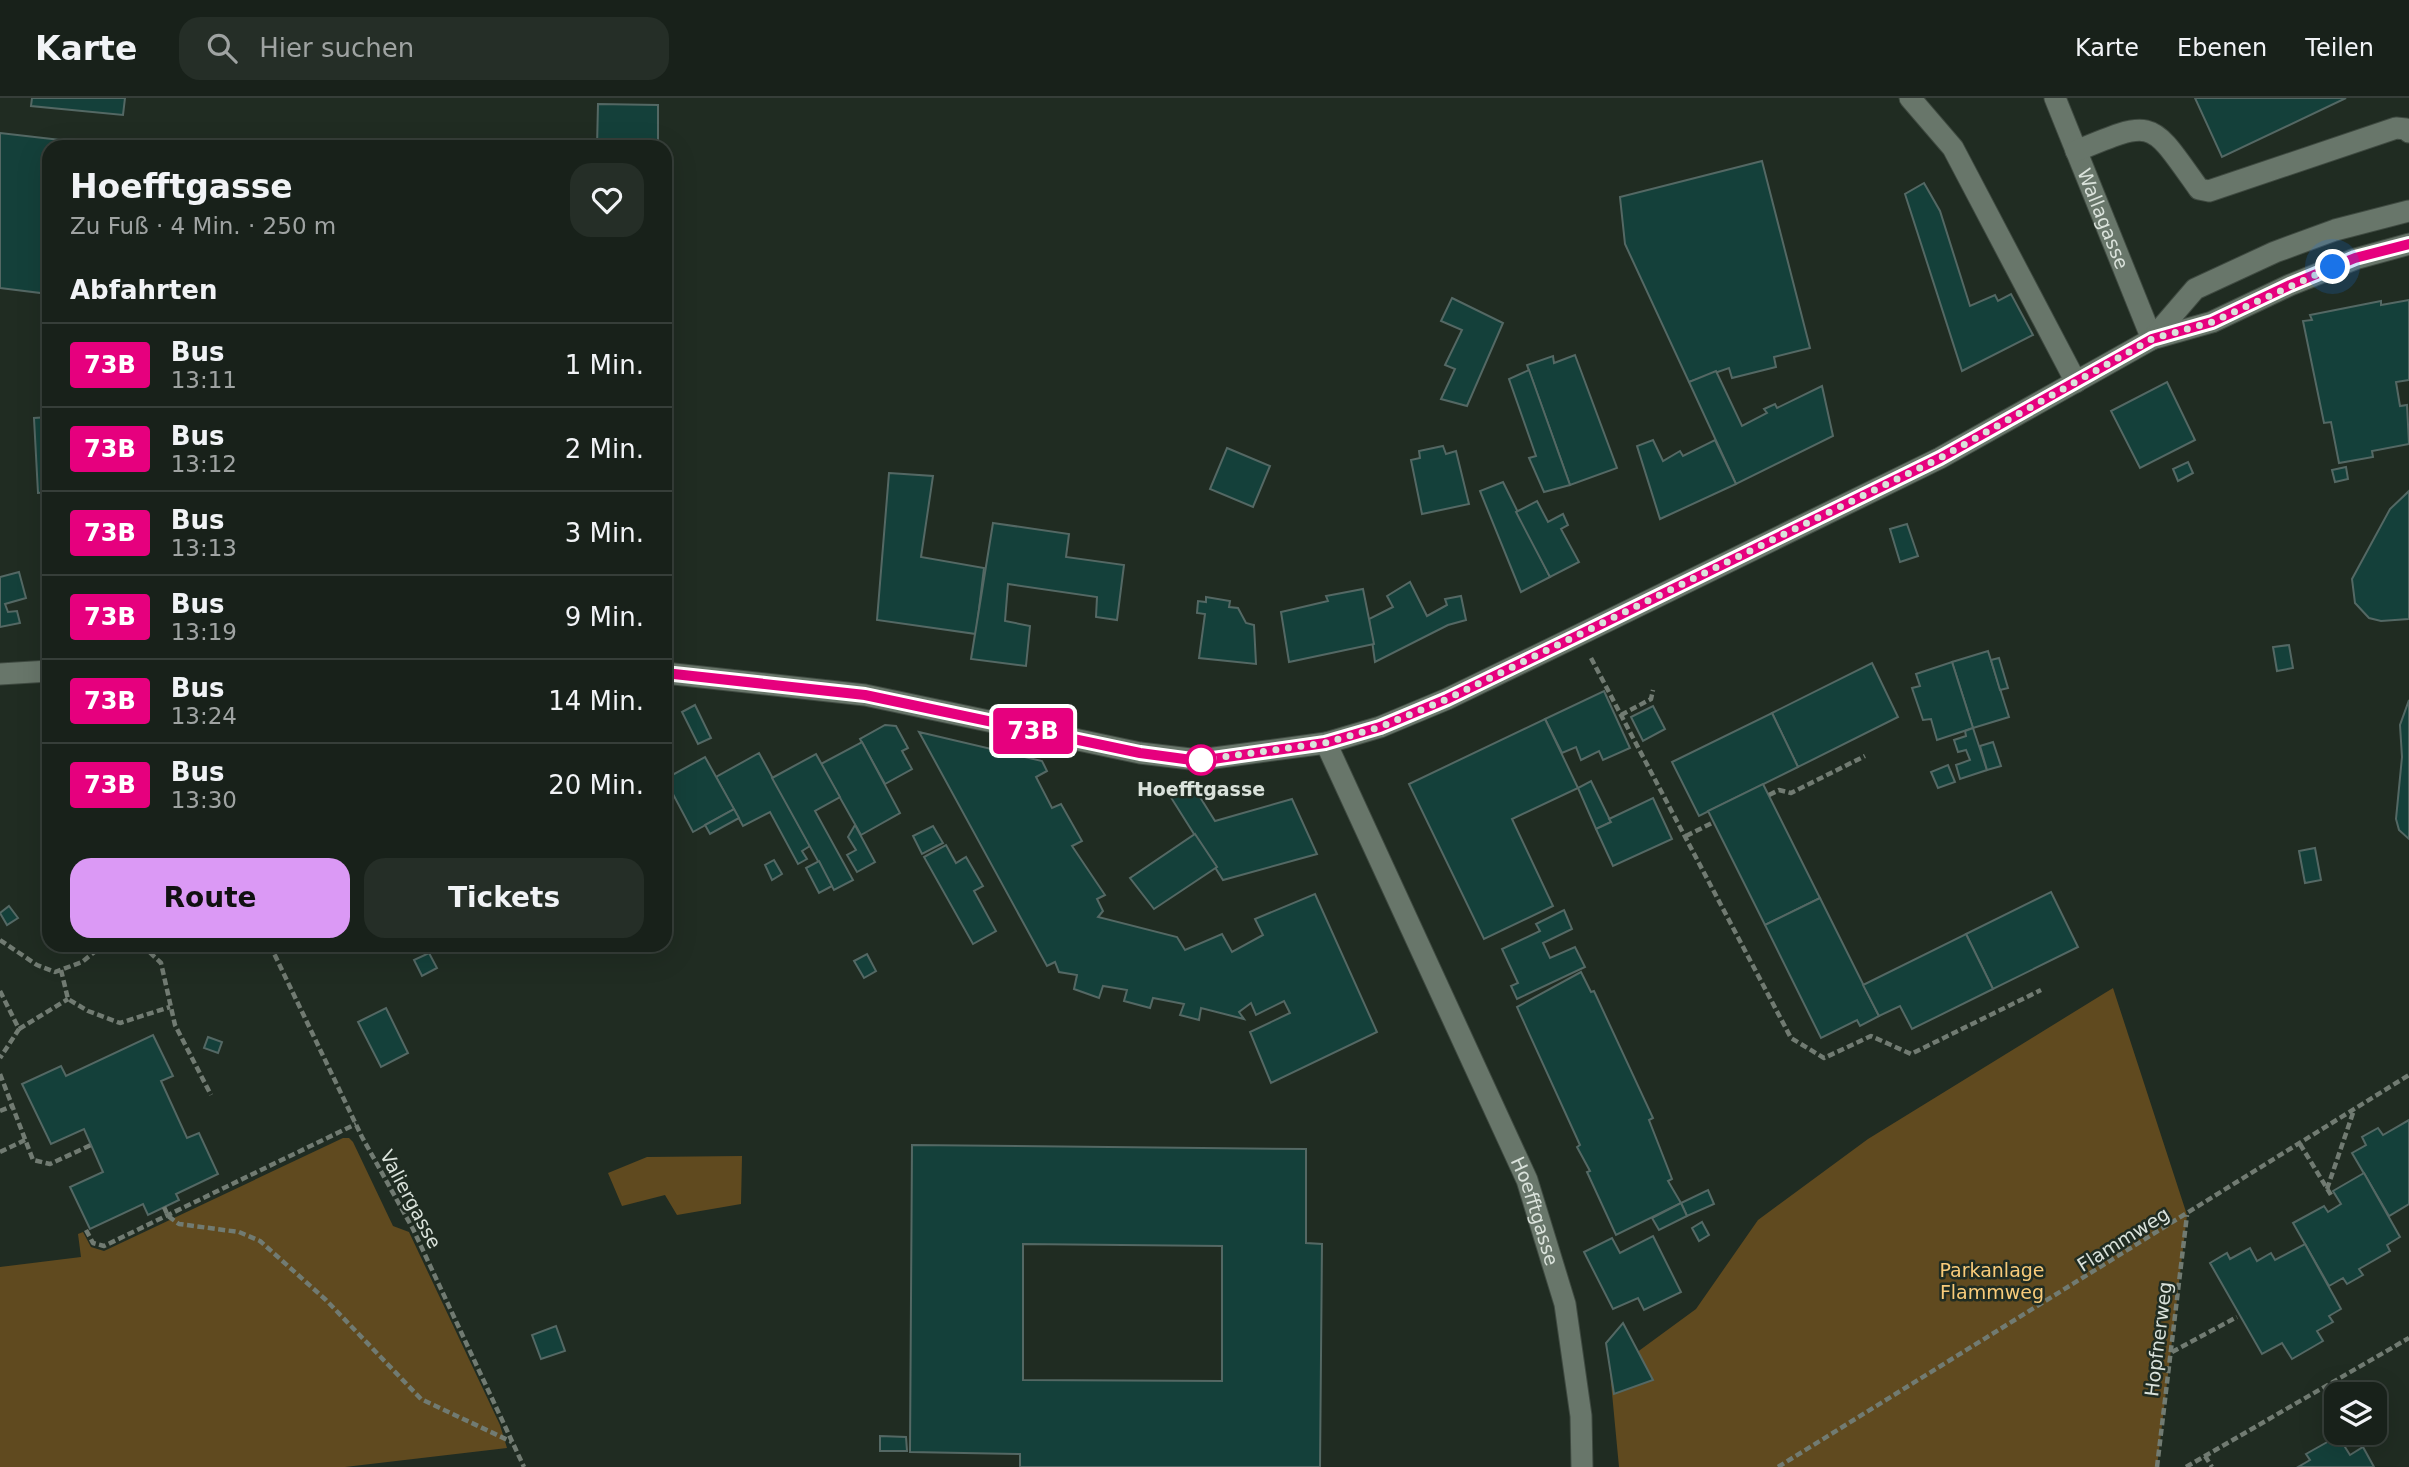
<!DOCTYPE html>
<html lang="de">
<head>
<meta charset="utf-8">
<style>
	:root { --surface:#18211a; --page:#252e27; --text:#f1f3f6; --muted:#9fa3a2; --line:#363e39; --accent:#db99f5 }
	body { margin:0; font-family:"DejaVu Sans",sans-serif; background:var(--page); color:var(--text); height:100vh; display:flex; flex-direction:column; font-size:26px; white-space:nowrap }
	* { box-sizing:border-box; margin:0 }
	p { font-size:23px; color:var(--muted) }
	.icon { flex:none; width:38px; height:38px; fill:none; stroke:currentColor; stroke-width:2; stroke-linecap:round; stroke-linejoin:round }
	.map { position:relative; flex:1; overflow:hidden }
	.details { position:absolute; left:42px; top:42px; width:630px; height:812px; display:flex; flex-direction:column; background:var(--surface); border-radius:21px; box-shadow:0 7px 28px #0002,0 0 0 2px var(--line) }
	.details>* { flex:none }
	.badge { padding:0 14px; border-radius:5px; font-size:24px; line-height:46px }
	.controls { position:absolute; left:2324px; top:1284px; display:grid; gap:14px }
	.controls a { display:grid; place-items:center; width:63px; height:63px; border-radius:14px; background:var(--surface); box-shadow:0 7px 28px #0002,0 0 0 2px var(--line); font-size:35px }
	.you { position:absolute; width:35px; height:35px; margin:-18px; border:5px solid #fff; border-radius:50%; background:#1a73e8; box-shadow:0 0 0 10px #1a73e833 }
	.map>.badge { position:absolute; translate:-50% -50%; box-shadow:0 0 0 4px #fff }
	h2 { padding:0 28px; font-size:26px; line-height:63px }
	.round { display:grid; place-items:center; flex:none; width:74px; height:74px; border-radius:21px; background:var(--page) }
	.head { display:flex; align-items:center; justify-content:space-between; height:119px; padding:0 28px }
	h1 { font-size:33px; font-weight:700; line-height:52px }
	.action { display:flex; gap:14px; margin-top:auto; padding:14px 28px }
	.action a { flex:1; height:80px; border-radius:21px; background:var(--accent); color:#111; font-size:28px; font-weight:700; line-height:80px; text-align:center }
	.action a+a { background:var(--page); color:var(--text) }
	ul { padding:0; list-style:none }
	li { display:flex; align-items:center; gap:21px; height:84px; padding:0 28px; border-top:2px solid var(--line) }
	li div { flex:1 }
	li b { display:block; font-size:26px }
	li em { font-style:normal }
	li .badge { min-width:77px; font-weight:700; text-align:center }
	header { display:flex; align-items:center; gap:42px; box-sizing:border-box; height:98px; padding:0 35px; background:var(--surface); border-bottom:2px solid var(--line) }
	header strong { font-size:33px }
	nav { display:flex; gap:38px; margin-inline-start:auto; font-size:24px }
	.search { width:490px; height:63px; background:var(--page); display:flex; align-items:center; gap:18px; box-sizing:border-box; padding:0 24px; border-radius:21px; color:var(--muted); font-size:26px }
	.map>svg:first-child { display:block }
	.green { fill:#604a1f }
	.building { fill:#14403a; stroke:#546864; stroke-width:2; fill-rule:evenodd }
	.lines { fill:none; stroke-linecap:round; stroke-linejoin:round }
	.minor-casing { stroke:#3f4a41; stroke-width:23 }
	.path { stroke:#717b72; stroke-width:4.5; stroke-dasharray:7 3.5; stroke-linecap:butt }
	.minor { stroke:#68766a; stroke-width:21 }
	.line-casing { stroke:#fff; stroke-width:16 }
	.line { stroke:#e6007e; stroke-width:10 }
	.walk { stroke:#dae2db; stroke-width:7; stroke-dasharray:0 12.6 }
	.stop-dot { fill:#fff; stroke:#e6007e; stroke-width:3.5 }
	.labels { text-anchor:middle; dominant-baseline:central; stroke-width:5; stroke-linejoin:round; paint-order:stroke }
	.street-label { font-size:19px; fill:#dae2db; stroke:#202c22 }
	.stop-label { font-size:19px; font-weight:bold; fill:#dae2db; stroke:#202c22 }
	.park-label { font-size:19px; fill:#f8cb7a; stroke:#202c22 }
</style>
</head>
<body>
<header>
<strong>Karte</strong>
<div class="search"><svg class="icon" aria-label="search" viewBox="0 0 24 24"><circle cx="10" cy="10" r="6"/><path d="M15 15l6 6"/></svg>Hier suchen</div>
<nav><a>Karte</a><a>Ebenen</a><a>Teilen</a></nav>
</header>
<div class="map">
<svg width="2409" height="1369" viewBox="0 0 2409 1369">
	<rect width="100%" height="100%" fill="#202c22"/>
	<g class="green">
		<path d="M 2113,890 L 2187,1117 L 2157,1369 L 1619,1369 L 1610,1274 L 1696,1211 L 1758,1122 L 1868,1041 Z"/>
		<path d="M 343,1040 L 349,1040 L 353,1044 L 393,1128 L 409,1134 L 500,1327 L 507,1350 L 345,1369 L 0,1369 L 0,1169 L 81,1159 L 78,1136 L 83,1134 L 91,1149 L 104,1153 Z"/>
		<path d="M 742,1058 L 741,1106 L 677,1117 L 665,1097 L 622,1108 L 608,1075 L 647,1059 Z"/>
	</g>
	<g class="building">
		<path d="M 32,0 L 125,0 L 123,17 L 31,8 Z"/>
		<path d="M 2195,0 L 2346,0 L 2222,59 Z"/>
		<path d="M 598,6 L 658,7 L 658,49 L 597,49 Z"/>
		<path d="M 0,35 L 104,47 L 49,49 L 49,196 L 0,190 Z"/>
		<path d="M 1762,63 L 1810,250 L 1774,259 L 1776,269 L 1732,280 L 1729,270 L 1689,284 L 1625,146 L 1620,99 Z"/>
		<path d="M 1924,85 L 1940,113 L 1970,208 L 1995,197 L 1998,203 L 2011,196 L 2033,237 L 1962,273 L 1905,96 Z"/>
		<path d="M 1452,200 L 1503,225 L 1467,308 L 1441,301 L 1455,271 L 1445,267 L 1462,232 L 1441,223 Z"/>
		<path d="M 2409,202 L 2409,282 L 2396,284 L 2400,308 L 2407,307 L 2409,346 L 2372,353 L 2373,359 L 2339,365 L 2331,324 L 2324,325 L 2303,223 L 2312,222 L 2310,217 L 2381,203 L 2381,207 Z"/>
		<path d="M 1575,257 L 1617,370 L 1570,387 L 1527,267 L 1553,258 L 1554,265 Z"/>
		<path d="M 1529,272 L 1570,387 L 1544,394 L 1529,360 L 1536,358 L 1509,281 Z"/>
		<path d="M 1716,273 L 1742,328 L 1767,315 L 1764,311 L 1775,306 L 1777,310 L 1822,288 L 1833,338 L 1736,386 L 1689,284 Z"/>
		<path d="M 2167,284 L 2195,342 L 2140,370 L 2111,313 Z"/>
		<path d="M 49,319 L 49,394 L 38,395 L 34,320 Z"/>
		<path d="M 1653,342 L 1663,363 L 1680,353 L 1683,358 L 1715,342 L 1736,386 L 1660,421 L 1637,348 Z"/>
		<path d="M 1443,348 L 1446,356 L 1456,353 L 1469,406 L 1422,416 L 1411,362 L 1420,360 L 1419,353 Z"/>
		<path d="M 1227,350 L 1270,368 L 1253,409 L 1210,391 Z"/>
		<path d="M 2188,364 L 2193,375 L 2178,383 L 2173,371 Z"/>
		<path d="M 2346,369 L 2348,381 L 2335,384 L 2332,372 Z"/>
		<path d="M 889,375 L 933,378 L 921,459 L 984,470 L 976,536 L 877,522 Z"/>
		<path d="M 1503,384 L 1550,479 L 1521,494 L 1480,393 Z"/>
		<path d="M 2409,393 L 2409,521 L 2381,523 L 2369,520 L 2355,505 L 2352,481 L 2390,411 Z"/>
		<path d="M 1537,403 L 1548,424 L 1563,416 L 1568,427 L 1561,431 L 1579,464 L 1550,479 L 1516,414 Z"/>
		<path d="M 993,425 L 1069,436 L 1066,459 L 1124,467 L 1117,522 L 1096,519 L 1097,499 L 1008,486 L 1005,523 L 1030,528 L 1026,568 L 971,561 Z"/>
		<path d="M 1907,426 L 1918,458 L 1900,464 L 1890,431 Z"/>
		<path d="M 19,474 L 26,500 L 5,506 L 8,514 L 17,513 L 20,525 L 0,529 L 0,479 Z"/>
		<path d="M 1410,484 L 1427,518 L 1447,507 L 1445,501 L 1461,498 L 1466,522 L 1448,527 L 1375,564 L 1369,521 L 1393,509 L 1387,498 Z"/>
		<path d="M 1363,491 L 1374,546 L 1289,564 L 1281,514 L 1328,503 L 1326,498 Z"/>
		<path d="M 1206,499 L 1230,503 L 1229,509 L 1238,510 L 1246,525 L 1254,527 L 1256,566 L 1199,560 L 1205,516 L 1197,515 L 1198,503 L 1206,504 Z"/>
		<path d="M 2289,547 L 2293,570 L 2277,573 L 2273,549 Z"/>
		<path d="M 1988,553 L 2009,619 L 1973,630 L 1952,564 Z"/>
		<path d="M 1999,560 L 2008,590 L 2000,592 L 1991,562 Z"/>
		<path d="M 1952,564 L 1973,630 L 1937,642 L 1931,621 L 1923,622 L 1912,590 L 1920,588 L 1916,576 Z"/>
		<path d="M 1872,565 L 1898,619 L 1798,669 L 1772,615 Z"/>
		<path d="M 1604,593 L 1630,650 L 1603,662 L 1599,653 L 1581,662 L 1576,649 L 1562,655 L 1545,621 Z"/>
		<path d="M 2409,602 L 2409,741 L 2399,732 L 2396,721 L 2402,659 L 2400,627 Z"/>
		<path d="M 695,607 L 711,640 L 698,646 L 682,614 Z"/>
		<path d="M 1653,608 L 1665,631 L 1643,643 L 1631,619 Z"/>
		<path d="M 1772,615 L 1798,669 L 1699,718 L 1672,664 Z"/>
		<path d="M 1545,621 L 1578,690 L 1512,721 L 1553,808 L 1484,841 L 1409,686 Z"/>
		<path d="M 885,627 L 896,628 L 908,650 L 902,653 L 912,671 L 885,686 L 860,641 Z"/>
		<path d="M 1973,630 L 1987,672 L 1960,681 L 1956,667 L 1970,662 L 1966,652 L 1958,654 L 1954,642 L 1966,638 L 1965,633 Z"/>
		<path d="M 919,634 L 1042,663 L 1047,673 L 1036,679 L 1052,710 L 1061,706 L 1082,743 L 1072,748 L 1105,797 L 1097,801 L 1103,813 L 1098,819 L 1177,839 L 1185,852 L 1222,836 L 1232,854 L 1263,837 L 1255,821 L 1315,796 L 1377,934 L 1271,985 L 1250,934 L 1290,915 L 1284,903 L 1256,917 L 1251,905 L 1239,914 L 1244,921 L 1201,910 L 1199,922 L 1180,917 L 1184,906 L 1153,900 L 1150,910 L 1124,903 L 1127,892 L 1103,888 L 1099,900 L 1074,891 L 1077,877 L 1059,874 L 1055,864 L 1047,868 Z"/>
		<path d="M 862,644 L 900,715 L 861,737 L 821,666 Z"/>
		<path d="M 1993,644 L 2001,668 L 1987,672 L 1980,648 Z"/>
		<path d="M 759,655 L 810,748 L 802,753 L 807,761 L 798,766 L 770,714 L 743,728 L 716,679 Z"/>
		<path d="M 816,656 L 840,699 L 815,713 L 853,782 L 834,792 L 772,680 Z"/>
		<path d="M 705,659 L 734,711 L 693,734 L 665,681 Z"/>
		<path d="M 1948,667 L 1955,684 L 1938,690 L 1931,674 Z"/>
		<path d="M 1591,683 L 1611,724 L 1596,731 L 1578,690 Z"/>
		<path d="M 1763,686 L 1820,800 L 1765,827 L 1708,713 Z"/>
		<path d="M 1193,688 L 1215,723 L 1292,701 L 1317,756 L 1223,782 L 1165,690 Z"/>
		<path d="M 1653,700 L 1672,741 L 1613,768 L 1596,731 L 1611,724 L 1609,721 Z"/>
		<path d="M 734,711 L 739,720 L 710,736 L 705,727 Z"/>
		<path d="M 855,727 L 875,764 L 857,774 L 847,757 L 856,752 L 848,739 Z"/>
		<path d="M 933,728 L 943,745 L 922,756 L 913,738 Z"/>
		<path d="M 1195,736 L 1217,769 L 1154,811 L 1130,780 Z"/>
		<path d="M 946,747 L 956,765 L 966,759 L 983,788 L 974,793 L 996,833 L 973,846 L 924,759 Z"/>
		<path d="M 2315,750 L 2321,782 L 2305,785 L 2299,753 Z"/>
		<path d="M 774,762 L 782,776 L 772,782 L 765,767 Z"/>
		<path d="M 819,763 L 832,788 L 819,795 L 806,770 Z"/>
		<path d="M 2051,794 L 2078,849 L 1993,891 L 1966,836 Z"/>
		<path d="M 1820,800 L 1879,918 L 1860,928 L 1857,922 L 1821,940 L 1765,827 Z"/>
		<path d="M 9,808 L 18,820 L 7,827 L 0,815 Z"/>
		<path d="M 1564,812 L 1572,831 L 1543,845 L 1550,860 L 1575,849 L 1585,869 L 1517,901 L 1511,888 L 1518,885 L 1502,851 L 1540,833 L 1536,826 Z"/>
		<path d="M 1966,836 L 1993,891 L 1912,931 L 1900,908 L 1879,918 L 1863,887 Z"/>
		<path d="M 429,855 L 437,870 L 422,878 L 414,862 Z"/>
		<path d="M 867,856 L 876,873 L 864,880 L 854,863 Z"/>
		<path d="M 1581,874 L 1591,894 L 1594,893 L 1653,1020 L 1649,1022 L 1672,1081 L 1668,1083 L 1681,1105 L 1616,1137 L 1587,1074 L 1590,1073 L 1577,1049 L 1580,1047 L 1517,909 Z"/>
		<path d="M 386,910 L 408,955 L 381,969 L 358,924 Z"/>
		<path d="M 153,937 L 173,978 L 161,983 L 187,1040 L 199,1035 L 218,1076 L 176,1096 L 179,1102 L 148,1117 L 143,1106 L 90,1131 L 70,1089 L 103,1074 L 84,1031 L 51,1046 L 22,986 L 61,968 L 66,978 Z"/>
		<path d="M 208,939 L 222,944 L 218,955 L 204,950 Z"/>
		<path d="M 2409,1022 L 2409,1106 L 2389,1118 L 2352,1055 L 2366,1047 L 2362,1039 L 2378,1030 L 2383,1037 Z"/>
		<path d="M 912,1047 L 1306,1051 L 1306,1145 L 1322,1146 L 1320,1369 L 1020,1369 L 1020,1356 L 910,1354 ZM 1023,1146 L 1222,1148 L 1222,1283 L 1023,1282 Z"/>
		<path d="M 2364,1075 L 2400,1139 L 2387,1147 L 2390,1153 L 2359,1171 L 2363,1177 L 2347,1186 L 2343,1180 L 2329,1188 L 2293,1125 L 2324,1108 L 2328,1114 L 2341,1106 L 2333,1093 Z"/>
		<path d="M 1708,1092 L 1714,1106 L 1687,1118 L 1681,1105 Z"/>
		<path d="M 1681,1105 L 1687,1118 L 1659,1132 L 1652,1120 Z"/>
		<path d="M 1702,1124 L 1709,1137 L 1699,1143 L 1692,1130 Z"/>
		<path d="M 1653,1138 L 1681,1194 L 1644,1212 L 1638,1200 L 1613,1211 L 1584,1154 L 1612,1140 L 1620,1155 Z"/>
		<path d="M 2305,1146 L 2341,1211 L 2329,1218 L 2333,1224 L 2317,1233 L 2323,1243 L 2292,1261 L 2282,1245 L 2262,1256 L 2210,1165 L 2227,1155 L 2230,1161 L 2250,1150 L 2257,1163 L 2271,1155 L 2275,1162 Z"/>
		<path d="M 1623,1225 L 1653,1282 L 1614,1296 L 1606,1245 Z"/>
		<path d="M 556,1228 L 565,1253 L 541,1261 L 532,1237 Z"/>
		<path d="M 880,1338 L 906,1339 L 907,1353 L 880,1353 Z"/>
		<path d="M 2338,1338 L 2350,1357 L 2363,1349 L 2374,1369 L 2298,1369 L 2310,1362 L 2306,1356 Z"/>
	</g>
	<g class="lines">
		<g class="minor-casing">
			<g id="minor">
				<path d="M 1910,0 L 1953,50 L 2076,284"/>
				<path id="s1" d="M 2055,0 L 2152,241"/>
				<path d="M 2076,53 C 2155,20 2150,22 2199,91 L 2209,93 L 2396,30 L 2406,31 L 2409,34"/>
				<path d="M 2152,241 L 2195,191 L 2275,154 L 2335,132 L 2409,113"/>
				<path d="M 665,575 L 865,597 L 1140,655 L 1199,662 L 1326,645 L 1380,629 L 1447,601 L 1579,537 L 1940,360 L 2152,241 L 2212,224 L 2290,187 L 2355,161 L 2409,146"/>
				<path d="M 0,576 L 49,573"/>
				<path id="s2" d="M 1326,645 L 1527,1082 L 1565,1206 L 1581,1318 L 1582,1369"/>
			</g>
		</g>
		<g class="path">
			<path d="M 1591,560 L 1791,940 L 1824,960 L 1871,938 L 1911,956 L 2041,892"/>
			<path d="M 1621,617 L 1651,601 L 1653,592"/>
			<path d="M 1769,697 L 1779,692 L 1791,695 L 1865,658"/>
			<path d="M 1686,738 L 1714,724"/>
			<path d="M 0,842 L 37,867 L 55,874 L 82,864 L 103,847"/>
			<path d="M 142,847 L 161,865 L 175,927 L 211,997"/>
			<path d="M 270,847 L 362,1039 L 413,1131 L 524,1369"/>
			<path d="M 61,872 L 68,901 L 88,913 L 120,925 L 170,909"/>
			<path d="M 0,893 L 19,931 L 0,960"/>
			<path d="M 19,931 L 68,901"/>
			<path d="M 0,976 L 33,1062 L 50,1066 L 91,1047"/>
			<path d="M 0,1013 L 12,1008"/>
			<path d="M 2300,1046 L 2331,1097"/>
			<path d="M 0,1054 L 25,1042"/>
			<path d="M 2327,1091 L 2354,1012"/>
			<path d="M 164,1109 L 168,1118 L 179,1126 L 239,1134 L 260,1143 L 326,1202 L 421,1301 L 512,1344"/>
			<path d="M 86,1132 L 93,1145 L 104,1148 L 356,1026"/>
			<path d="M 2172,1254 L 2237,1219"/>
			<path d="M 2205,1358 L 2212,1369"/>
			<path d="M 1778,1369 L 2409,977"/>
			<path d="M 2157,1369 L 2187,1117"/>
			<path d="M 2186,1369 L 2409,1240"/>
		</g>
		<use href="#minor" class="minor"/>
	</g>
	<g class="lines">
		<g class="line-casing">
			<path id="line" d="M 665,575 L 865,597 L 1140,655 L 1199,663 L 1325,645 L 1380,629 L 1447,601 L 1579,537 L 1940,360 L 2152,241 L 2212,224 L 2290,187 L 2355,160 L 2409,146"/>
		</g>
		<use href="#line" class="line"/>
		<path class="walk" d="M 1201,662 L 1325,645 L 1380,629 L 1447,601 L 1940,360 L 2152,241 L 2212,224 L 2333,169"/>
	</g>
	<circle class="stop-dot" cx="1201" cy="662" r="14"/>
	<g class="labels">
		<g class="street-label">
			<text stroke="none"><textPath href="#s1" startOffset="130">Wallagasse</textPath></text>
			<text transform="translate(411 1101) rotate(62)">Valiergasse</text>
			<text stroke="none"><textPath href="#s2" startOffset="513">Hoefftgasse</textPath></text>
			<text transform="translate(2123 1141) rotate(-32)">Flammweg</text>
			<text transform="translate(2158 1241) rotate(-83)">Hopfnerweg</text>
		</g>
		<g class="stop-label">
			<text x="1201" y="691">Hoefftgasse</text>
		</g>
		<g class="park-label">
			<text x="1992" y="1172">Parkanlage<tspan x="1992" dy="22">Flammweg</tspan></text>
		</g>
	</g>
</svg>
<div class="controls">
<a><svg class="icon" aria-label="layers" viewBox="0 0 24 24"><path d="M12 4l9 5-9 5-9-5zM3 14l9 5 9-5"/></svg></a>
</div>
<div class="you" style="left:2333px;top:169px"></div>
<b class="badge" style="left:1033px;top:633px;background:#e6007e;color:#fff">73B</b>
<section class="details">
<div class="head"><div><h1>Hoefftgasse</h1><p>Zu Fuß · 4 Min. · 250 m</p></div><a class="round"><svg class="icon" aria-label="heart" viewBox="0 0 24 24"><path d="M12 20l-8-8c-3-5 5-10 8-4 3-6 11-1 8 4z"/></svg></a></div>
<h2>Abfahrten</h2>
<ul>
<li><span class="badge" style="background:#e6007e;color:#fff">73B</span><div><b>Bus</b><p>13:11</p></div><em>1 Min.</em></li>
<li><span class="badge" style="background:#e6007e;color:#fff">73B</span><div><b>Bus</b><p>13:12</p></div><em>2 Min.</em></li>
<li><span class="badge" style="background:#e6007e;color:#fff">73B</span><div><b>Bus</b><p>13:13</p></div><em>3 Min.</em></li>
<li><span class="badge" style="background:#e6007e;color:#fff">73B</span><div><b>Bus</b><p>13:19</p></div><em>9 Min.</em></li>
<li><span class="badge" style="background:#e6007e;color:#fff">73B</span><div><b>Bus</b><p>13:24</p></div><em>14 Min.</em></li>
<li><span class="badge" style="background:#e6007e;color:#fff">73B</span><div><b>Bus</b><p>13:30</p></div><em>20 Min.</em></li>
</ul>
<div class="action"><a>Route</a><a>Tickets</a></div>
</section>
</div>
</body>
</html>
